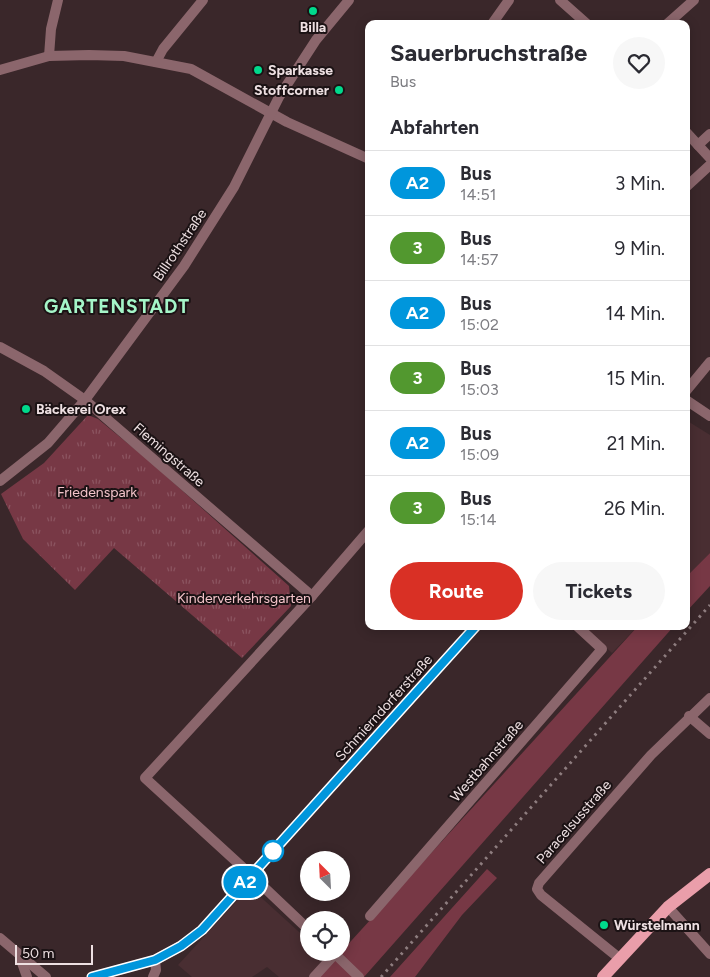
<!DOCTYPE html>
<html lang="de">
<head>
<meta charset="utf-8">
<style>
	:root { --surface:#fff; --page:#f7f7f7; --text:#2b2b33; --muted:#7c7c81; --line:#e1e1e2; --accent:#d93025 }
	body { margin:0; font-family:Figtree,sans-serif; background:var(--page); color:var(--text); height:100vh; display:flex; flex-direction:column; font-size:19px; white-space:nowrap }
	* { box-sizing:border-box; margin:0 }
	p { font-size:16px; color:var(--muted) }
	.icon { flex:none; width:28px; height:28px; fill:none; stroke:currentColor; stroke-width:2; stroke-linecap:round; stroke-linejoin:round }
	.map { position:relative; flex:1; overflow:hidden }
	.sheet { position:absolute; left:365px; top:20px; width:325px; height:610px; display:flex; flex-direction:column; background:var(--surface); border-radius:10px; box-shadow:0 2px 12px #0003 }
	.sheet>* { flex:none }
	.badge { padding:0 10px; border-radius:16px; font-size:18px; line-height:32px }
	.needle { width:32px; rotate:336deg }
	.buttons { position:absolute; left:300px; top:851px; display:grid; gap:10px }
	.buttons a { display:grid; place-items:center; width:50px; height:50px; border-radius:50%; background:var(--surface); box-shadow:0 2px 12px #0003; font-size:25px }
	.scale { position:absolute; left:15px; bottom:12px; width:78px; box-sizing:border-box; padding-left:5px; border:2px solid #eee0e2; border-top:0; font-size:14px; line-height:18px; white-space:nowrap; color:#eee0e2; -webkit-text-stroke:4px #1b1214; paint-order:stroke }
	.map>.badge { position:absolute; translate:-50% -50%; box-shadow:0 0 0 2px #fff }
	h2 { padding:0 25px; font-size:19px; line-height:45px }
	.round { display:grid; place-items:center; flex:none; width:52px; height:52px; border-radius:26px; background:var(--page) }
	.head { display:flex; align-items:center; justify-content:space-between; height:85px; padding:0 25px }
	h1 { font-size:24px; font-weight:700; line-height:38px }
	.primary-button { display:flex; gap:10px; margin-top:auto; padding:10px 25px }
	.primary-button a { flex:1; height:58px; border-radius:30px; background:var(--accent); color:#fff; font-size:20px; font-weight:700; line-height:58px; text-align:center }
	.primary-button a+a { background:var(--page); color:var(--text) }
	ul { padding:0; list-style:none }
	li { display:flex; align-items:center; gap:15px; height:65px; padding:0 25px; border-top:1px solid var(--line) }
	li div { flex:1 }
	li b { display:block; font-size:19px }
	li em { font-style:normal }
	li .badge { min-width:55px; font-weight:700; text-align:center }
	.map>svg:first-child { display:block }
	.built { fill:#492e32 }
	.green { fill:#773845 }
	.park { fill:url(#park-tufts) }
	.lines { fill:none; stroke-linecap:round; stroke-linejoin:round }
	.minor { stroke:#8b666c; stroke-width:10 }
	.tertiary { stroke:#8b666c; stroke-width:10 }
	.primary { stroke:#ea9eaa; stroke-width:12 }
	.rail { stroke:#8e7d7f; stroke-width:3; stroke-dasharray:2.5 5; stroke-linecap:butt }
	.line-casing { stroke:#fff; stroke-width:11 }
	.line { stroke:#0096dc; stroke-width:8 }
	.poi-dot { fill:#00d98c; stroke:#1b1214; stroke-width:2 }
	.stop-dot { fill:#fff; stroke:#0096dc; stroke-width:2.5 }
	.labels { text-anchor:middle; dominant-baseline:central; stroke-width:4; stroke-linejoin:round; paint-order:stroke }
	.poi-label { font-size:14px; font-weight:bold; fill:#eee0e2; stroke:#1b1214; text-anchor:start }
	.street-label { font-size:14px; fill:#eee0e2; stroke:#1b1214 }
	.park-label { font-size:14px; fill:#f4c4ca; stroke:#1b1214 }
	.district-label { font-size:19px; font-weight:bold; letter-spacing:1px; fill:#a5f5c8; stroke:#1b1214 }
</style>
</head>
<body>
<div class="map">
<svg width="710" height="977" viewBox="0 0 710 977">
	<defs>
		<pattern id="park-tufts" width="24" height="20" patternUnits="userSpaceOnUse" patternTransform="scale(1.25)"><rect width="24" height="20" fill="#773845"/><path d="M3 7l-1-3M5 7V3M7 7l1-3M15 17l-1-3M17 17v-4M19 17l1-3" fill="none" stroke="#8b5460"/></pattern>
	</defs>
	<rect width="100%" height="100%" fill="#3a272a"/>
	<g class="built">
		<path d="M 686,420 L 710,435 L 710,553 L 686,577 Z"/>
		<path d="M 583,626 L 638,626 L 612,653 Z"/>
		<path d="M 253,890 L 309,941 L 309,952 L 322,953 L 331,961 L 316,977 L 279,977 L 267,967 L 252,977 L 192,977 L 178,965 L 246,891 Z"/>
	</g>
	<g class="green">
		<path d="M 710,553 L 710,586 L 686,612 L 686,577 Z"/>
		<path d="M 638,626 L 674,626 L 364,977 L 316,977 L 341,952 Z"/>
		<path d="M 487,869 L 497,878 L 462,915 L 415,977 L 390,977 Z"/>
	</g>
	<path class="park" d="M 88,415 L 98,419 L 148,460 L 289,586 L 291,606 L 242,658 L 114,548 L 75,590 L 23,539 L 1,494 L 44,463 Z"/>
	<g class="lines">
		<g class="minor">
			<path d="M 560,0 L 587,24"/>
			<path d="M 492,24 L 509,0"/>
			<path d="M 667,24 L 694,0"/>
			<path d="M 49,56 L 51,29 L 58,0"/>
			<path d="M 156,62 L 163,49 L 203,0"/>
			<path d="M 686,132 L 710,158"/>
			<path d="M 698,145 L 710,134"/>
			<path d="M 686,187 L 710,165"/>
			<path d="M 0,347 L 44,371 L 85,400 L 312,596"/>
			<path d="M 689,716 L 710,734"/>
			<path d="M 251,875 L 145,778 L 312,596 L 369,530"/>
			<path d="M 668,907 L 710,954"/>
			<path d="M 370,916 L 602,649 L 577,626"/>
			<path d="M 619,958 L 541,895 L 537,889 L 539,883 L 651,755 L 710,698"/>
			<path d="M 153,977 L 156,970 L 155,960"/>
			<path d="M 314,977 L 335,954"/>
		</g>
		<g class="tertiary">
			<path d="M 0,70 L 49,56 L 89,55 L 124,56 L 191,69 L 287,122 L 369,159"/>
			<path d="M 686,391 L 710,362"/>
			<path d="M 686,400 L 710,416"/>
			<path d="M 0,481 L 48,443 L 85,400 L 184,266 L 234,187 L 279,97 L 316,40 L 349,0"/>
			<path d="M 251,875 L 309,930"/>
			<path d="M 0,938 L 46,977"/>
			<path d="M 333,952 L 359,977"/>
			<path d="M 20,957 L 27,977"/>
			<path d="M 92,977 L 155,960 L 181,946 L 202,930 L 476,626"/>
		</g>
		<path class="primary" d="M 603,977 L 668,907 L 710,874"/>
		<path class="rail" d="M 381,977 L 710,605"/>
	</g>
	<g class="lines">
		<g class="line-casing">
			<path id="line" d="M 92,977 L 155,960 L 181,946 L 202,930 L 476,626"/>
		</g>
		<use href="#line" class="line"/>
	</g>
	<g class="poi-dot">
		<circle cx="313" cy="11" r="5"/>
		<circle cx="258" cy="70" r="5"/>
		<circle cx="339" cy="90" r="5"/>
		<circle cx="26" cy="409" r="5"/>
		<circle cx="604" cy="925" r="5"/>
	</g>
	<circle class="stop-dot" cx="273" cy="851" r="10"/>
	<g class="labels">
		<g class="poi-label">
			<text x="313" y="27" text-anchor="middle">Billa</text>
			<text x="268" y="70">Sparkasse</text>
			<text x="329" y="90" text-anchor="end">Stoffcorner</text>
			<text x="36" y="409">Bäckerei Orex</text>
			<text x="614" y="925">Würstelmann</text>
		</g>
		<g class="street-label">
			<text transform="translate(180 245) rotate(-56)">Billrothstraße</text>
			<text transform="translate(169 455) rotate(41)">Flemingstraße</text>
			<text transform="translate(384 708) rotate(-48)">Schmierndorferstraße</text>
			<text transform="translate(487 761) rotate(-49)">Westbahnstraße</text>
			<text transform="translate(574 822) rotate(-49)">Paracelsusstraße</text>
		</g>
		<g class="park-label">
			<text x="97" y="492">Friedenspark</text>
			<text x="244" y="598">Kinderverkehrsgarten</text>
		</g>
		<g class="district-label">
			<text x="117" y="306">GARTENSTADT</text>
		</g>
	</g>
</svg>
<div class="buttons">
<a><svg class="needle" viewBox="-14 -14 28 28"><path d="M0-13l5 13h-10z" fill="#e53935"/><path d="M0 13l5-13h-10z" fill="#7c7c81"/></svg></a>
<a><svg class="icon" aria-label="locate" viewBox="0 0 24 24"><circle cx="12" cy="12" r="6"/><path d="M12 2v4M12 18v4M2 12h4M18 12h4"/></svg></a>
</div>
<div class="scale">50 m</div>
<b class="badge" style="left:245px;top:882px;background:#0096dc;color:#fff">A2</b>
<section class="sheet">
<div class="head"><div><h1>Sauerbruchstraße</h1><p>Bus</p></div><a class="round"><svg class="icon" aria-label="heart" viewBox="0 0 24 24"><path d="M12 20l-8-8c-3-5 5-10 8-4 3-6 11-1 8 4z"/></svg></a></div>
<h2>Abfahrten</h2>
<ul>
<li><span class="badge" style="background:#0096dc;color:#fff">A2</span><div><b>Bus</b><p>14:51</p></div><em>3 Min.</em></li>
<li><span class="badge" style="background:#52982f;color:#fff">3</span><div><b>Bus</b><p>14:57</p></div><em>9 Min.</em></li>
<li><span class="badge" style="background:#0096dc;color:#fff">A2</span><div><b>Bus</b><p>15:02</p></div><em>14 Min.</em></li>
<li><span class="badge" style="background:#52982f;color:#fff">3</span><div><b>Bus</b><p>15:03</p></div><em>15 Min.</em></li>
<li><span class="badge" style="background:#0096dc;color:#fff">A2</span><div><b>Bus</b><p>15:09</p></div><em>21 Min.</em></li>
<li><span class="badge" style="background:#52982f;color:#fff">3</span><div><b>Bus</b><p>15:14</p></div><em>26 Min.</em></li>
</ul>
<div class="primary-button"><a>Route</a><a>Tickets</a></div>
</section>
</div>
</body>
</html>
